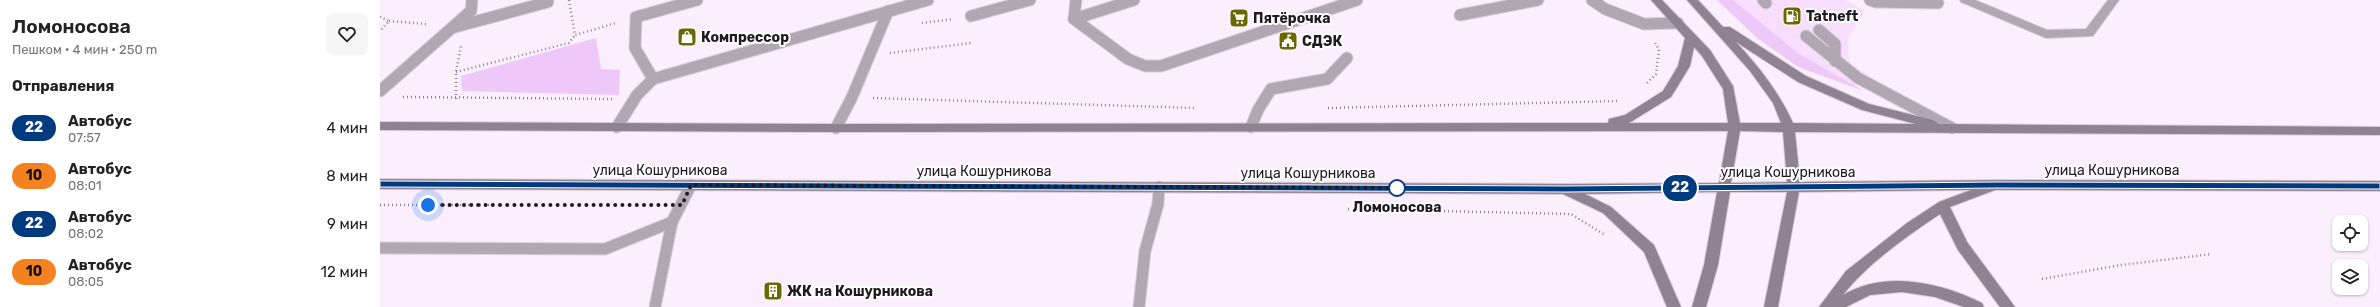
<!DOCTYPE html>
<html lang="ru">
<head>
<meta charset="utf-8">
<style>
	:root { --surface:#fff; --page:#f6f6f6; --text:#222; --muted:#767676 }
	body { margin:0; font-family:Rubik,sans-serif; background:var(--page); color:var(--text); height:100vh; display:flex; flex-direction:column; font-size:15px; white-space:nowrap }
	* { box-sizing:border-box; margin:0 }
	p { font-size:13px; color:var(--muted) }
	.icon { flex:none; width:22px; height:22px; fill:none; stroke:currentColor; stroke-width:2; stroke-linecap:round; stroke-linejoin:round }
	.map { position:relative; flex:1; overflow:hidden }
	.details { display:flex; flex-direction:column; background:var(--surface); width:380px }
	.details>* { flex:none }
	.badge { padding:0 8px; border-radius:13px; font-size:14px; line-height:26px }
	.fabs { position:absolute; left:1952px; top:215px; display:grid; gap:8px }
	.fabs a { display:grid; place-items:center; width:36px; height:36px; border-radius:8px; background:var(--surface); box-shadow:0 1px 3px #0004; font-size:20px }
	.you { position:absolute; width:20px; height:20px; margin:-10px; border:3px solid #fff; border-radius:50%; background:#1a73e8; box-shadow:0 0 0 6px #1a73e833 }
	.map>.badge { position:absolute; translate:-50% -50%; box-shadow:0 0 0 2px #fff }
	h2 { padding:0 12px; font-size:15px; line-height:36px }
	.round { display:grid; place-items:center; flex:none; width:42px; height:42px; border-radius:8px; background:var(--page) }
	.summary { display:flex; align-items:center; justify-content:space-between; height:68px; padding:0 12px }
	h1 { font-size:19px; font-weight:600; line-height:30px }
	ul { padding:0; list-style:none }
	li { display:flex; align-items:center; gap:12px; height:48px; padding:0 12px }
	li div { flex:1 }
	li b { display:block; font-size:15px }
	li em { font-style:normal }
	li .badge { min-width:44px; font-weight:700; text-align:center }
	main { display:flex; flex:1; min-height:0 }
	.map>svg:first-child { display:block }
	.built { fill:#f8defe }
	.green { fill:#eec8f8 }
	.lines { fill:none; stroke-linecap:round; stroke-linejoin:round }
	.lane-casing { stroke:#d8cddb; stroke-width:13 }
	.street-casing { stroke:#d8cddb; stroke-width:2 }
	.secondary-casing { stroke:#d8cddb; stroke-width:2 }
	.path { stroke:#8e8490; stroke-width:2.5; stroke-dasharray:1 3; stroke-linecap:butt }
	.lane { stroke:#b0a7b2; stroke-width:11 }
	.street { fill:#b0a7b2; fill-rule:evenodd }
	.secondary { fill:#8f8292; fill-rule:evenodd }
	.line { fill:#003b80; stroke:#fff }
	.walk { stroke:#201922; stroke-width:4; stroke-dasharray:0 7.2 }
	.stop-dot { fill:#fff; stroke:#003b80; stroke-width:2 }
	.labels { text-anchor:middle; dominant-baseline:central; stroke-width:4; stroke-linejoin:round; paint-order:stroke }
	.poi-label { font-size:14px; font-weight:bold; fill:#201922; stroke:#fff; text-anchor:start }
	.street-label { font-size:14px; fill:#201922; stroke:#fff }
	.stop-label { font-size:14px; font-weight:bold; fill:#201922; stroke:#fff }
</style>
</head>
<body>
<main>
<section class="details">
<div class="summary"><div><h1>Ломоносова</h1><p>Пешком · 4 мин · 250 m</p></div><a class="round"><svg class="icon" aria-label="heart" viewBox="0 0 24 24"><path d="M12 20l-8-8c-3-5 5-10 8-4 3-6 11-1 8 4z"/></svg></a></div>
<h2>Отправления</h2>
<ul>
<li><span class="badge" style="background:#003b80;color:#fff">22</span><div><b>Автобус</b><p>07:57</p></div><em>4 мин</em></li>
<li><span class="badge" style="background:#f58220;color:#111">10</span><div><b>Автобус</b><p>08:01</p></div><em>8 мин</em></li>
<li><span class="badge" style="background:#003b80;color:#fff">22</span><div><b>Автобус</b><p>08:02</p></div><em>9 мин</em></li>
<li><span class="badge" style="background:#f58220;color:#111">10</span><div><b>Автобус</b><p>08:05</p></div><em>12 мин</em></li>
</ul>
</section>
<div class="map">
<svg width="2000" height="307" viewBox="0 0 2000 307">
	<rect width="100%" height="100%" fill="#fbeffe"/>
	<path class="built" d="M 1353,0 L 1466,0 L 1485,11 L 1468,38 L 1469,62 L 1487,75 L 1476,87 L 1435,65 L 1405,44 Z"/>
	<g class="green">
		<path d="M 1337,0 L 1353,0 L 1419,54 L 1484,91 L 1418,67 L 1377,38 Z"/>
		<path d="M 216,38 L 221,69 L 240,70 L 239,95 L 82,91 L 81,76 Z"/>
	</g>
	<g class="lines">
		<g class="lane-casing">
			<g id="lane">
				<path d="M 696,0 L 694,19 L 748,59 L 765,66 L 781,66 L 977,0"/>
				<path d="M 1212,0 L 1225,9 L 1264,24 L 1298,23"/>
				<path d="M 1383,0 L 1386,3"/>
				<path d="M 1490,0 L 1496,2 L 1558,3"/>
				<path d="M 1080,15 L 1158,0"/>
				<path d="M 591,16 L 650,0"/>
				<path d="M 694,19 L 754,0"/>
				<path d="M 75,27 L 168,2"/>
				<path d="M 1439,30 L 1455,44 L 1455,61"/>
				<path d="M 1426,36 L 1478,78 L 1572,128"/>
				<path d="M 273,79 L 548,0"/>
				<path d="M 0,91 L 91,11 L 92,0"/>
				<path d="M 237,127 L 257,95 L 273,79 L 255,48 L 256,17 L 317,0"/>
				<path d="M 871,127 L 878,110 L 891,89 L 947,79 L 967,58"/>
				<path d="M 456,128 L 472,97 L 508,11"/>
				<path d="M 0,248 L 225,249 L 292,222 L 311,185"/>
				<path d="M 275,307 L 292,222"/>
				<path d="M 759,307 L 765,251 L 778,204 L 779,187"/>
			</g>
		</g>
		<g class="street-casing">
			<path id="street" d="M 1580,0 L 1595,0 L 1667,30 L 1706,29 L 1728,0 L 1739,0 L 1713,36 L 1666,38 L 1581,2 Z"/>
		</g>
		<g class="secondary-casing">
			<path id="secondary" d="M 1271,0 L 1282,0 L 1330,50 L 1353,86 L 1360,123 L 1401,123 L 1393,103 L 1370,71 L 1307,0 L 1318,0 L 1343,27 L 1350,27 L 1426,76 L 1489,104 L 1553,120 L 1559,124 L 2000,127 L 2000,135 L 1415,132 L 1420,182 L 1618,180 L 2000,181 L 2000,191 L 1615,190 L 1570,207 L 1587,242 L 1635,307 L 1620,307 L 1614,299 L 1578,250 L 1560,214 C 1526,237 1488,263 1463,295 C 1505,270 1560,282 1602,303 L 1604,307 L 1584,307 L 1555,297 L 1522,292 L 1490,295 L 1466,307 L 1439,307 L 1466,271 L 1527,223 L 1559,202 L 1591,190 L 1419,192 L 1398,307 L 1384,307 L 1407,192 L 1350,192 L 1338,265 L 1326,307 L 1312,307 L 1324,265 L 1337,192 L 1205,194 L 1231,207 L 1274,245 L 1301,307 L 1287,307 L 1264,252 L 1223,213 L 1183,194 L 0,189 L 0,179 L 1186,184 L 1339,183 L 1348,131 L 456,132 L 0,130 L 0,122 L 456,124 L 1228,123 L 1229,119 L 1245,115 L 1283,91 L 1298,66 L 1305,38 ZM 1356,42 L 1418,82 L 1482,110 L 1536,124 L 1413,123 C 1399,92 1379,67 1356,42 ZM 1314,47 L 1322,56 L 1343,89 L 1348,123 L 1249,123 L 1291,97 L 1310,66 ZM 1360,131 L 1403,132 L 1407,182 L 1351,183 Z"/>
		</g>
		<g class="path">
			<path d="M 189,0 L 195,35 L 236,23"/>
			<path d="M 0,17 L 9,21 L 0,31"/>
			<path d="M 9,21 L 46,24"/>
			<path d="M 542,23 L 573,19"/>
			<path d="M 510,53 L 591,43"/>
			<path d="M 76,72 L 189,43 L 195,35"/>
			<path d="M 1267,83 L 1276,74 L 1279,49 L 1275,43"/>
			<path d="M 23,97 L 232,99"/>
			<path d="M 493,98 L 815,108"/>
			<path d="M 76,99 L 76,72 L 81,46"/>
			<path d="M 948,108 L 1239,101"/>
			<path d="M 0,205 L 111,205"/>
			<path d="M 968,209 L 1191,214 L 1225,235"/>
			<path d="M 1662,279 L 1741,265 L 1832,254"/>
		</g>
		<use href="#lane" class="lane"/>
		<use href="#street" class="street"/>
		<use href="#secondary" class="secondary"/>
	</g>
	<path class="line" d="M 0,181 L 1186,186 L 1618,182 L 2000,183 L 2000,189 L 1618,188 L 1186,192 L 0,187 Z"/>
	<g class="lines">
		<path class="walk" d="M 48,205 L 302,205 L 311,185 L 1020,188 L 1017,188"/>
	</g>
	<defs>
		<g id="fuel-square" transform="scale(1)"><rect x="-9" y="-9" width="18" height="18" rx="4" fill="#696803" stroke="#fff"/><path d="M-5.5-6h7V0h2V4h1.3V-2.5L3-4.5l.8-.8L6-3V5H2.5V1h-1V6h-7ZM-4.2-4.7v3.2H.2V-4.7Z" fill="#fff"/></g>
		<g id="supermarket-square" transform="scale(1)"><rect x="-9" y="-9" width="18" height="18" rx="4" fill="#696803" stroke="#fff"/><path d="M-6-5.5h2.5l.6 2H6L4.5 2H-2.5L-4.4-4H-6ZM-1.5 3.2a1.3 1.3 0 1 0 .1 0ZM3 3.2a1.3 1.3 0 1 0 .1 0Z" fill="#fff"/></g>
		<g id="shop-square" transform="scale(1)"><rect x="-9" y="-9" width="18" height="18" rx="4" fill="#696803" stroke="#fff"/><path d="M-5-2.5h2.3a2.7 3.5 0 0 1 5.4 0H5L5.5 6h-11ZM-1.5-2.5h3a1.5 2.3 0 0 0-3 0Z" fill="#fff"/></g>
		<g id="civic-square" transform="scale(1)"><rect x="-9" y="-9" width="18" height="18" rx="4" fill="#696803" stroke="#fff"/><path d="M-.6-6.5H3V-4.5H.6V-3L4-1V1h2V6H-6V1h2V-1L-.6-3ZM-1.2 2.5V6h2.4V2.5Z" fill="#fff"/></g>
		<g id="building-square" transform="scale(1)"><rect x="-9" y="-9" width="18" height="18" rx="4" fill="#696803" stroke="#fff"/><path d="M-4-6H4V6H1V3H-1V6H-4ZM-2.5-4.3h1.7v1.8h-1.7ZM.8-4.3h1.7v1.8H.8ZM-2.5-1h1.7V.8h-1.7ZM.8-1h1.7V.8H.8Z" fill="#fff"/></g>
	</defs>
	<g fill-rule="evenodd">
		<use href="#fuel-square" x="1412" y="16"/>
		<use href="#supermarket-square" x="859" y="18"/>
		<use href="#shop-square" x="307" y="37"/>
		<use href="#civic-square" x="908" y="41"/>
		<use href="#building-square" x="393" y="291"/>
	</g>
	<circle class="stop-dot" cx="1017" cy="188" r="8"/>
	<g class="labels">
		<g class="poi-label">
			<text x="1426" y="16">Tatneft</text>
			<text x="873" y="18">Пятёрочка</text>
			<text x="321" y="37">Компрессор</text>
			<text x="922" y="41">СДЭК</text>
			<text x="407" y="291">ЖК на Кошурникова</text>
		</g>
		<g class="street-label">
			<text x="280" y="170">улица Кошурникова</text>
			<text x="1732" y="170">улица Кошурникова</text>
			<text x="604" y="171">улица Кошурникова</text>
			<text x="1408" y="172">улица Кошурникова</text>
			<text x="928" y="173">улица Кошурникова</text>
		</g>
		<g class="stop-label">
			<text x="1017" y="207">Ломоносова</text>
		</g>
	</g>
</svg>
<div class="fabs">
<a><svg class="icon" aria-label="locate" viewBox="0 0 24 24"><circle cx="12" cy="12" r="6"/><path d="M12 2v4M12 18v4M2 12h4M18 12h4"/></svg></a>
<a><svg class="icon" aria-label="layers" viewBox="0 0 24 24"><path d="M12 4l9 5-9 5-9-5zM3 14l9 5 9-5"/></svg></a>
</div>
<div class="you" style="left:48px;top:205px"></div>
<b class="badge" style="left:1300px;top:188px;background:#003b80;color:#fff">22</b>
</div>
</main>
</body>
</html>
